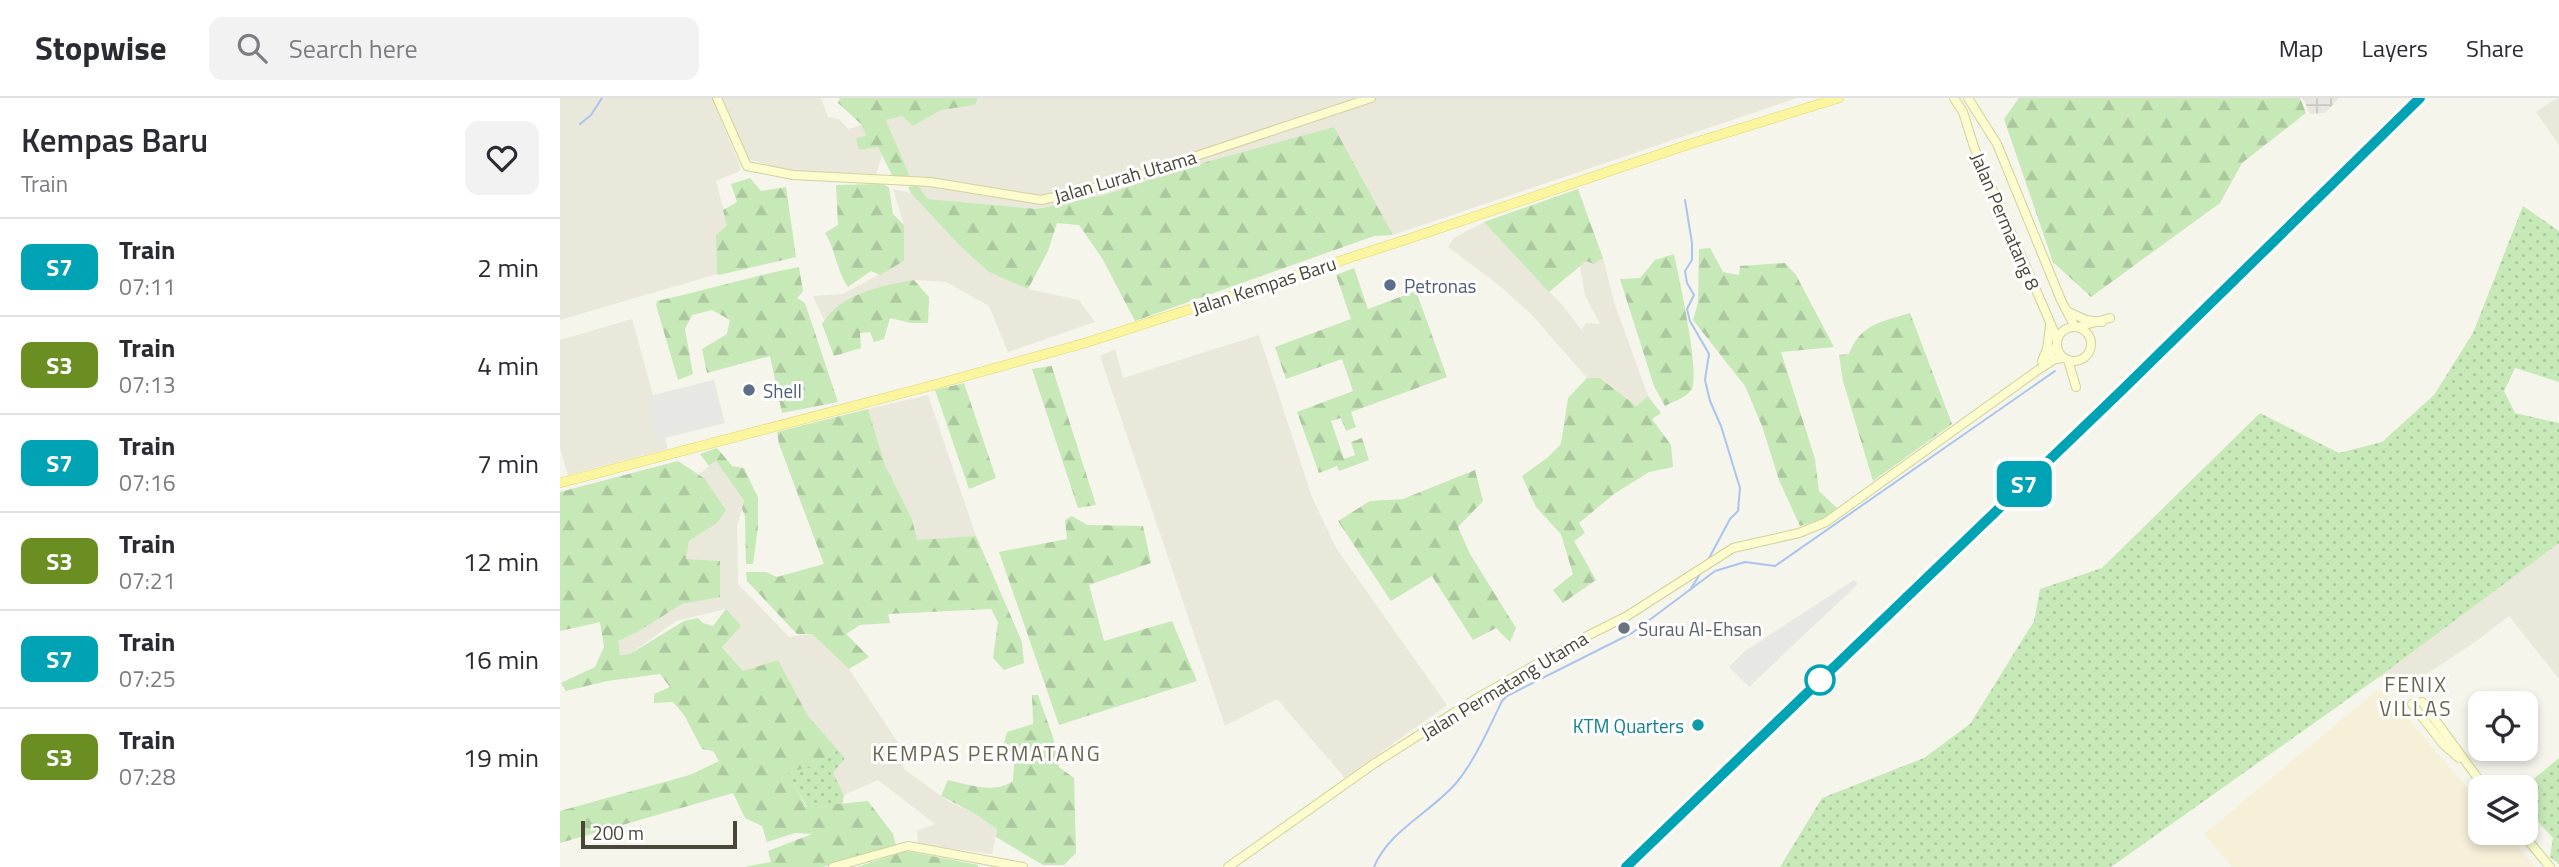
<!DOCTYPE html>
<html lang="en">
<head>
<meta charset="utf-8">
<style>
	:root { --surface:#fff; --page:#f2f2f3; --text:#2b2b33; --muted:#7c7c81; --line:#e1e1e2 }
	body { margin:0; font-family:"Titillium Web",sans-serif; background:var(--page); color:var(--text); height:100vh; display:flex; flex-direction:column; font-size:26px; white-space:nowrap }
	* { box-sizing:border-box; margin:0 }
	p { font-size:23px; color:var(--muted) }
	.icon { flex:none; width:38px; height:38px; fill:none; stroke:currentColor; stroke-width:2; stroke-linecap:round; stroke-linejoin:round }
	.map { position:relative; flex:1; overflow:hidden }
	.sheet { display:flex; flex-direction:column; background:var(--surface); width:560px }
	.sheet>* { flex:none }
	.badge { padding:0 14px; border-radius:10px; font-size:24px; line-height:46px }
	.tools { position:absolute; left:1908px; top:593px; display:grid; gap:14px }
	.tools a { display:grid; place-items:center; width:70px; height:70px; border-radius:14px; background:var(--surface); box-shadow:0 4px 10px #0003; font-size:35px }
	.scale { position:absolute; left:21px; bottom:18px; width:156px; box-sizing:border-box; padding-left:7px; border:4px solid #4a4739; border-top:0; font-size:19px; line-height:24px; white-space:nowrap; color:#4a4739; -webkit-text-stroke:5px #fff; paint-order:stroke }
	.map>.badge { position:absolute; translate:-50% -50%; box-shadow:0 0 0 4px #fff }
	.round { display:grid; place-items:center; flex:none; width:74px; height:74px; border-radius:14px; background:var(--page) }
	.head { display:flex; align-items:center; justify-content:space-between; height:119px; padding:0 21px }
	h1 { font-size:33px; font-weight:600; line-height:52px }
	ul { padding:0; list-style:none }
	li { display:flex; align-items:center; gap:21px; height:98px; padding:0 21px; border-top:2px solid var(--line) }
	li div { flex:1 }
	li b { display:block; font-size:26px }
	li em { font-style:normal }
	li .badge { min-width:77px; font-weight:700; text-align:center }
	header { display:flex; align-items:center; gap:42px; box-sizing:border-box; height:98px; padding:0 35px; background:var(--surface); border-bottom:2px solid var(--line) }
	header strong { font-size:33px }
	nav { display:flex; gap:38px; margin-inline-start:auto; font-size:24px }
	.search { width:490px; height:63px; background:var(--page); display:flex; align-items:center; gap:18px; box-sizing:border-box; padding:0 24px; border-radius:14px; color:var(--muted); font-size:26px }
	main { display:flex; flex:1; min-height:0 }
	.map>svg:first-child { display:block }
	.residential { fill:#e9e8da }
	.commercial { fill:#f6f0d9 }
	.industrial { fill:url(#industrial-grid) }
	.grass { fill:url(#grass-dots) }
	.forest { fill:url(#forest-firs) }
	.parking { fill:#e7e7e3 }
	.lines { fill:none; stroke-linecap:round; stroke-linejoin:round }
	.stream { stroke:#abc4ef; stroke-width:2 }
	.secondary-casing { stroke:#d3d19d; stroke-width:10 }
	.primary-casing { stroke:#e1d86e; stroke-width:10 }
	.secondary { stroke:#fdfcce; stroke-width:8 }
	.primary { stroke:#fbf59f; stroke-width:9 }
	.rail { stroke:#9a9a9a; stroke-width:2; stroke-dasharray:9 9; stroke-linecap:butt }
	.line-casing { stroke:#fff; stroke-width:16 }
	.line { stroke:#00a3b4; stroke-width:10 }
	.service-dot { fill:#5c6f8a; stroke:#fff; stroke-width:2.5 }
	.worship-dot { fill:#6b7280; stroke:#fff; stroke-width:2.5 }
	.stop-dot { fill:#fff; stroke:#00a3b4; stroke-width:3.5 }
	.culture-dot { fill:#0f9aa8; stroke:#fff; stroke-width:2.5 }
	.labels { text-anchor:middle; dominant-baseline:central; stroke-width:6; stroke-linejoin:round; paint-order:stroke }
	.street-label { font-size:19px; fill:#4a4739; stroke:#fff }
	.service-label { font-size:19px; fill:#4e5e75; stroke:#fff; text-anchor:start }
	.worship-label { font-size:19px; fill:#5b616d; stroke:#fff; text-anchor:start }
	.culture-label { font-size:19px; fill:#0d838f; stroke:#fff; text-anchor:end }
	.neighbourhood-label { font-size:21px; letter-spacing:2px; fill:#6c6751; stroke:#fff }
</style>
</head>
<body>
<header>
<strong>Stopwise</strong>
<div class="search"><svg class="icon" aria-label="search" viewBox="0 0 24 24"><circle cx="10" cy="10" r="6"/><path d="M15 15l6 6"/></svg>Search here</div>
<nav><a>Map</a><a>Layers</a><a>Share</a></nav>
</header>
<main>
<section class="sheet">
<div class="head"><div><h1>Kempas Baru</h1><p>Train</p></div><a class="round"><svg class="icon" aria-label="heart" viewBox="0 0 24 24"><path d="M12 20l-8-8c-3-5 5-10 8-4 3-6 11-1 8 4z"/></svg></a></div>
<ul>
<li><span class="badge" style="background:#00a3b4;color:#fff">S7</span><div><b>Train</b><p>07:11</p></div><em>2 min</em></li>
<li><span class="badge" style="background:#6b8e23;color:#fff">S3</span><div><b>Train</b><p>07:13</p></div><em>4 min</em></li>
<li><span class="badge" style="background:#00a3b4;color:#fff">S7</span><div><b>Train</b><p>07:16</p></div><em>7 min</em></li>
<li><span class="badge" style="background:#6b8e23;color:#fff">S3</span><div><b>Train</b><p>07:21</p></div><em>12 min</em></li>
<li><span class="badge" style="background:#00a3b4;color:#fff">S7</span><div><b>Train</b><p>07:25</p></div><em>16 min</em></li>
<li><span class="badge" style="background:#6b8e23;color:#fff">S3</span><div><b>Train</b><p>07:28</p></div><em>19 min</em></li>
</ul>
</section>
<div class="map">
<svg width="1999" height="769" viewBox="0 0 1999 769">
	<defs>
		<pattern id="industrial-grid" width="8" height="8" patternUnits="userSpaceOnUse" patternTransform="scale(1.75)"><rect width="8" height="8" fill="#e8e6e0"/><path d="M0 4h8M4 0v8" fill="none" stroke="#c8c7c1"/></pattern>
		<pattern id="grass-dots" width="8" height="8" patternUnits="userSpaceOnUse" patternTransform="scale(1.75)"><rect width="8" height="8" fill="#c7e8b7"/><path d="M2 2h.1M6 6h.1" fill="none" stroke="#acc89e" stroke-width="1.8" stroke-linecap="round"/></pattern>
		<pattern id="forest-firs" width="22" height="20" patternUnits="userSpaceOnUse" patternTransform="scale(1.75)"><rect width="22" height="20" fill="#c7e8b7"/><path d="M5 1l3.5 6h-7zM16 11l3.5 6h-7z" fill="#acc89e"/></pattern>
	</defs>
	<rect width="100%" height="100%" fill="#f5f5ec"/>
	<g class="residential">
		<path d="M 0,0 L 152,0 L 180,68 L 180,73 L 156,83 L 168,129 L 156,137 L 157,176 L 0,222 Z"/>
		<path d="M 162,0 L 261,0 L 268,19 L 279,21 L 288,31 L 302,27 L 306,38 L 318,49 L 322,58 L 316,76 L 232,74 L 188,61 Z"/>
		<path d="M 418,0 L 1237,0 L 833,137 L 774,29 L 543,97 L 477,111 L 368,101 L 350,79 L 326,22 L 342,18 L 353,28 L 381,12 L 415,7 Z"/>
		<path d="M 1997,0 L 1999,0 L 1999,47 L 1976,14 Z"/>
		<path d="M 333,91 L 351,95 L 400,148 L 429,174 L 468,191 L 519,202 L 535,224 L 448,254 L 429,208 L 386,184 L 354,182 L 279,208 L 264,222 L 253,198 L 283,196 L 344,163 L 344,127 Z"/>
		<path d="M 924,124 L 1005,210 L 1021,232 L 1026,225 L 1040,226 L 1025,197 L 1020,167 L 1026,162 L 1034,166 L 1043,160 L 1054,204 L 1088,298 L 1076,308 L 1041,280 L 1027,280 L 972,217 L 940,188 L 888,149 L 894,140 Z"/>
		<path d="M 72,221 L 108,351 L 8,377 L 0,350 L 0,242 Z"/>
		<path d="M 699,237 L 752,399 L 776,450 L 887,607 L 785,680 L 717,601 L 665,628 L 540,258 L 555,251 L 563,280 Z"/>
		<path d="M 368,297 L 416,438 L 357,443 L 352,421 L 325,367 L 308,311 Z"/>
		<path d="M 156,363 L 184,404 L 177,428 L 178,486 L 229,539 L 252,536 L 289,571 L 339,646 L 344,671 L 389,704 L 414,715 L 437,731 L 432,756 L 358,746 L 357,733 L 375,726 L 318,682 L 284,697 L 273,675 L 285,660 L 248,618 L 218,562 L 183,573 L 162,548 L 166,511 L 116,523 L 70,556 L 60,557 L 57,543 L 77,534 L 122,506 L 160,499 L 126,461 L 129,443 L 157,425 L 144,380 L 139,376 Z"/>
		<path d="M 1999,445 L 1999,581 L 1949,518 L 1915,544 L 1865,577 L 1854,582 L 1819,579 Z"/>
	</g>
	<path class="commercial" d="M 1816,593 L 1824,593 L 1920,704 L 1920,735 L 1946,735 L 1976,769 L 1672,769 L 1644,736 Z"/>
	<path class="industrial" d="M 1743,0 L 1779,0 L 1765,15 L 1750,16 Z"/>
	<g class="grass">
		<path d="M 1963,108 L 1999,133 L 1999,284 L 1955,270 L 1944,293 L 1955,315 L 1999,325 L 1999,445 L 1819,579 L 1551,769 L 1220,769 L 1262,700 L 1364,660 L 1410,626 L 1474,523 L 1480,491 L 1542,470 L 1700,315 L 1779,355 L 1822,344 L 1874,297 L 1913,235 Z"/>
		<path d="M 278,652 L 285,660 L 273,675 L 284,697 L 282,706 L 247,709 L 227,674 L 254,667 Z"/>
		<path d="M 1999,660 L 1999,766 L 1990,759 L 1993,740 L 1965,710 L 1964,689 Z"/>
	</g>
	<g class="forest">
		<path d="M 280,0 L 418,0 L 415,7 L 381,12 L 353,28 L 342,18 L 326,22 L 350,79 L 332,77 L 318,49 L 299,52 L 296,40 L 306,38 L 302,27 L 278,5 Z"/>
		<path d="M 1459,0 L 1740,0 L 1746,15 L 1682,65 L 1660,105 L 1531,199 L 1493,164 L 1444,21 Z"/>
		<path d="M 774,29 L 833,137 L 814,138 L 575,223 L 542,160 L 519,127 L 497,125 L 488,153 L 468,191 L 429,174 L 400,148 L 351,95 L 348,89 L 357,87 L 368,101 L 477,111 L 544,97 L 643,65 Z"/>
		<path d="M 190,80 L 201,93 L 226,89 L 236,159 L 159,177 L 157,176 L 156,137 L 167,128 L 163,112 L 177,104 L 171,86 Z"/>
		<path d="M 324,86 L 329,90 L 333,116 L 344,127 L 344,163 L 320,177 L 311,173 L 288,189 C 277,174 276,153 265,135 L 278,127 L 276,87 Z"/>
		<path d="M 1018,91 L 1043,160 L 1034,166 L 1026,163 L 989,194 L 924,124 Z"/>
		<path d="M 1150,150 L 1163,174 L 1179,177 L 1180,168 L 1225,165 L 1236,177 L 1274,249 L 1221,254 L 1255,361 L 1259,393 L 1277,410 L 1264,420 L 1240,428 L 1219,382 L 1202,328 L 1185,288 L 1133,222 L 1138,205 L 1139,151 Z"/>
		<path d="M 1114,156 C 1119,180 1140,273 1132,291 C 1128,299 1112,304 1105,308 L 1094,288 L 1060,181 L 1080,180 L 1095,162 Z"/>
		<path d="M 239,169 L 243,193 L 237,200 L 245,205 L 278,304 L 222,315 L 210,258 L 147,275 L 142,251 L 167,236 L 170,222 L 152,212 L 132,217 L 125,231 L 133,276 L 118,282 L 96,207 L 97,203 C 145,193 191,178 239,169 Z"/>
		<path d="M 794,170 L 808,211 L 856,193 L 887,279 L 791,314 L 796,329 L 786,333 L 781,320 L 771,323 L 784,361 L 795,357 L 791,344 L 802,340 L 809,362 L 779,373 L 777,368 L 759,375 L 737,314 L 793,293 L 782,261 L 726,281 L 715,249 L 791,221 L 776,177 Z"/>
		<path d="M 354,182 L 369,199 L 368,225 L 351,225 L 330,220 L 324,241 L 314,244 L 310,234 L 300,235 L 301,250 L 274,258 L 262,226 C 281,195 321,188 354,182 Z"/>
		<path d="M 1350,215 L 1392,326 L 1313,383 L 1283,283 L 1279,257 L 1289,256 C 1301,225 1322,224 1350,215 Z"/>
		<path d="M 492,268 L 492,269 L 536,407 L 518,410 L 472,271 Z"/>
		<path d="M 1027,280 L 1040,280 L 1076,308 L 1088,298 L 1101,315 L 1092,321 L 1111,347 L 1113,369 L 1089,374 L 1054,396 L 1019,425 L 1025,435 L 1014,443 L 1036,482 L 1003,505 L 993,492 L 1013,476 L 1001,436 L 976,409 L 962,378 L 987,360 L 1001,346 L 1008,300 Z"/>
		<path d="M 404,285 L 436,380 L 409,391 L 375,292 Z"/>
		<path d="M 308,311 L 325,367 L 352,421 L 357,442 L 416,438 L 462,544 L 464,565 L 444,572 L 433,560 L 438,524 L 431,511 L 328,516 L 330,525 L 300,527 L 286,536 L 309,559 L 289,571 L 252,536 L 237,536 L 187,483 L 186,474 L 206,474 L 217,479 L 264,466 L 219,346 L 217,334 Z"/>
		<path d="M 157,350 L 172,368 L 184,370 L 198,400 L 198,429 L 193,466 L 186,466 L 185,418 L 182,411 L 184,403 L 156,363 L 149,368 L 140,356 Z"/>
		<path d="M 118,363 L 144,380 L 166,412 L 157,425 L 129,443 L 126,461 L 160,463 L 160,499 L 122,506 L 77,534 L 58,543 L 60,557 L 70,556 L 124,523 L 138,520 L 143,525 L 153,528 L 166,511 L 181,528 L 162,549 L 183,573 L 218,562 L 248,618 L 278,652 L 254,667 L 228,675 L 246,709 L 308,703 L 333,736 L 336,747 L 263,769 L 184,769 L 211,764 L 208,753 L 252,736 L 235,735 L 207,744 L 202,728 L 185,720 L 173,695 L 0,745 L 0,713 L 130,677 L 159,663 L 153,653 L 142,651 L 124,617 L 113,604 L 94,605 L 94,596 L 110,589 L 100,576 L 47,583 L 6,593 L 1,585 L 35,569 L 44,549 L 40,524 L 0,533 L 0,394 Z"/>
		<path d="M 915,372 L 923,403 L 898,429 L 910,456 L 956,530 L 950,544 L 936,530 L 913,542 L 872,478 L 831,503 L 778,423 L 810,403 L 843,401 Z"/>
		<path d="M 512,418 L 527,427 L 583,428 L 591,465 L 529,487 L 544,543 L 612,523 L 637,583 L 499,627 L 439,454 L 507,441 L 505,422 Z"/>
		<path d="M 472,597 L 478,597 L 493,639 L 499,669 L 514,680 L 516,755 L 504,767 L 483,767 L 436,739 L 437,731 L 414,715 L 381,698 L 388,682 C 410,687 434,696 453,683 L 454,666 L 443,649 L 447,634 L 473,626 Z"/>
		<path d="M 346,753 L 418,767 L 418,769 L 297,769 Z"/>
	</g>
	<g class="parking">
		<path d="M 154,282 L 165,325 L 97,342 L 86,299 Z"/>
		<path d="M 1294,482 L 1298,486 L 1189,589 L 1169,569 L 1185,553 Z"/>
	</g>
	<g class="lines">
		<g class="stream">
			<path d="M 20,26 L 31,17 L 42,0"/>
			<path d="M 1125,102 L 1132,145 L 1132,162 L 1125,173 L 1127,185 L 1134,197 L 1127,211 L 1130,223 L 1149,256 L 1145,282 L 1150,303 L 1161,328 L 1180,390 L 1178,413 L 1170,421 L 1148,462"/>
			<path d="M 1130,492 L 1140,476"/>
			<path d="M 814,769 C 829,732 872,714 897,684 C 915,662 930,628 942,603 L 947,598 L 1072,535 L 1155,473 L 1185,464 L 1215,468 L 1495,273"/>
		</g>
		<g class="secondary-casing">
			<g id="secondary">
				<path d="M 157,0 L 187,68 L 233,77 L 370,84 L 481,102 L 552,86 L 811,0"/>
				<path d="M 1394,0 L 1403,14 L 1414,49 L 1496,238 L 1497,247 L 1487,262"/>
				<path d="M 1408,0 L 1437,46 L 1501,202 L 1515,229"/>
				<path d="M 1509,214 L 1526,222 L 1542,224"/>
				<circle cx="1514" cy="246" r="17"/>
				<path d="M 1518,229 L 1550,220"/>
				<path d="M 1508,262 L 1516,289"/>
				<path d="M 1482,263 L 1487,251 L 1490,228"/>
				<path d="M 1862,604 L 1925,690"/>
				<path d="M 1852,606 L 1883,646 L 1899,660"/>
				<path d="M 1962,735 L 1990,769"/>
				<path d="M 273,769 L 348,748 L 463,769"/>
				<path d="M 668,769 L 815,665 L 917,600 L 1021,541 L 1067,518 L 1173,450 L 1239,435 L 1266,424 L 1478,272 L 1495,261 L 1504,260"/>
			</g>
		</g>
		<g class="primary-casing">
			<path id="primary" d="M 0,385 L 370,288 L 525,245 L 845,142 L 1130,46 L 1279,0"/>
		</g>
		<use href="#secondary" class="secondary"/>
		<use href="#primary" class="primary"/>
		<path class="rail" d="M 1066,769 L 1558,296 L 1860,0"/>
	</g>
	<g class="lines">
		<g class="line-casing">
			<path id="line" d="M 1066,769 L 1558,296 L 1860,0"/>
		</g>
		<use href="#line" class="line"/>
	</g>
	<g class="service-dot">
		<circle cx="830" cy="187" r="7"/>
		<circle cx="189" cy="292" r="7"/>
	</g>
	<circle class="worship-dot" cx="1064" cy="530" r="7"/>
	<circle class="stop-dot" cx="1260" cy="582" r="14"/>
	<circle class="culture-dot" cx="1138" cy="627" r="7"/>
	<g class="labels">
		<g class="street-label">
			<text transform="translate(565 78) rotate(-16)">Jalan Lurah Utama</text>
			<text transform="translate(1446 123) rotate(67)">Jalan Permatang 8</text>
			<text transform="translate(704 187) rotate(-18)">Jalan Kempas Baru</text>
			<text transform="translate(944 587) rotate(-31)">Jalan Permatang Utama</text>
		</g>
		<g class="service-label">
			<text x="844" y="187">Petronas</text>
			<text x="203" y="292">Shell</text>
		</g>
		<g class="worship-label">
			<text x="1078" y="530">Surau Al-Ehsan</text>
		</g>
		<g class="culture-label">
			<text x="1124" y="627">KTM Quarters</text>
		</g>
		<g class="neighbourhood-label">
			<text x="1856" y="586">FENIX<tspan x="1856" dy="24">VILLAS</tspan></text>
			<text x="427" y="655">KEMPAS PERMATANG</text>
		</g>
	</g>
</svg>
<div class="tools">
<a><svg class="icon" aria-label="locate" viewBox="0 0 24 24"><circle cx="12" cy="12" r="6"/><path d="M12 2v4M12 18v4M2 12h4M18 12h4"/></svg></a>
<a><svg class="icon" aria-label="layers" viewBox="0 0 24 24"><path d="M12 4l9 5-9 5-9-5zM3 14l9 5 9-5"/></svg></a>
</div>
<div class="scale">200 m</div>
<b class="badge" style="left:1464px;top:386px;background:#00a3b4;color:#fff">S7</b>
</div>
</main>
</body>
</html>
